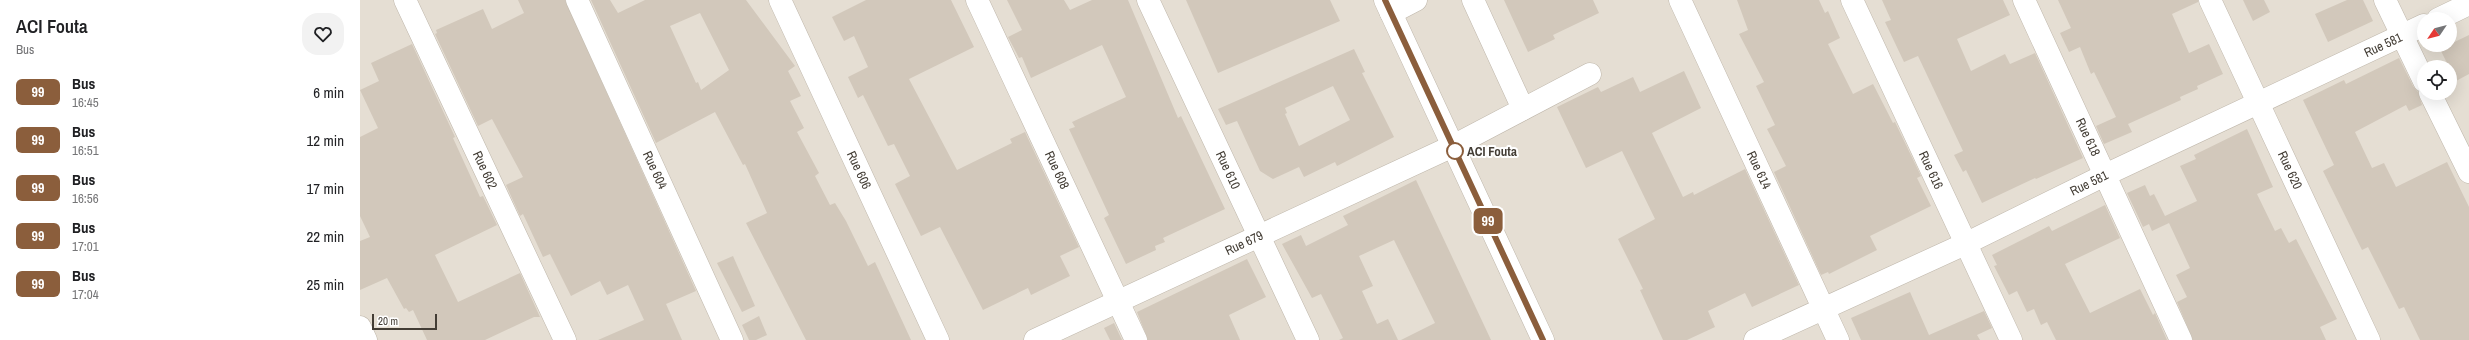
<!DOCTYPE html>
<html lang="fr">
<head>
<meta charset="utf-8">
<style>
	:root { --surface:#fff; --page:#f2f2f2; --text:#202124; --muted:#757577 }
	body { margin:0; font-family:"Archivo Narrow",sans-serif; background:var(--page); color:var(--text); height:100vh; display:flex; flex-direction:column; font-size:15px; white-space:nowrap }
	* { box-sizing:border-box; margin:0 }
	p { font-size:13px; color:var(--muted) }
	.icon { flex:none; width:22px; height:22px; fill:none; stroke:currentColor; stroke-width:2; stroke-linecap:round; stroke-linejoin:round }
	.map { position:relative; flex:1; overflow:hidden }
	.side { display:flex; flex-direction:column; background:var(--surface); width:360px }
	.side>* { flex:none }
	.badge { padding:0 8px; border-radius:6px; font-size:14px; line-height:26px }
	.needle { width:26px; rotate:235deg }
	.tools { position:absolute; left:2057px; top:12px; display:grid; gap:8px }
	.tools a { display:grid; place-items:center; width:40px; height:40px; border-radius:50%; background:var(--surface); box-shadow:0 4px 16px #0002; font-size:20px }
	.scale { position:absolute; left:12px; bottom:10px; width:65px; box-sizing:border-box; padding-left:4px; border:2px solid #433d35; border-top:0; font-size:11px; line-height:14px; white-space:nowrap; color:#433d35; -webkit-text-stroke:3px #fff; paint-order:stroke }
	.map>.badge { position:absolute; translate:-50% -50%; box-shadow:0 0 0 2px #fff }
	.round { display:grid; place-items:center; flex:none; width:42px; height:42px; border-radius:16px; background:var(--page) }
	.overview { display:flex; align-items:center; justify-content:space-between; height:68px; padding:0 16px }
	h1 { font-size:19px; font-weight:600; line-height:30px }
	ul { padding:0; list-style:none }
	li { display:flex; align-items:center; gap:12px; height:48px; padding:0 16px }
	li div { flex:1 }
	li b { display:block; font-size:15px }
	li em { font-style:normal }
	li .badge { min-width:44px; font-weight:700; text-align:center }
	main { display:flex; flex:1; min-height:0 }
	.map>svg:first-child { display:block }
	.residential { fill:#e5ded3; fill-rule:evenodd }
	.building { fill:#d2c8bb; fill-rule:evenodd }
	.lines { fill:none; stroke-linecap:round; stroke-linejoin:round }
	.minor-casing { stroke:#bfb7ab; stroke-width:23 }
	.minor { stroke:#fff; stroke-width:22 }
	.line-casing { stroke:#fff; stroke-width:9 }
	.line { stroke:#8b5e3c; stroke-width:6 }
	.stop-dot { fill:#fff; stroke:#8b5e3c; stroke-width:2 }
	.labels { text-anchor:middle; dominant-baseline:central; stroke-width:4; stroke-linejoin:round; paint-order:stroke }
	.street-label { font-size:13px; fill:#433d35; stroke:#fff }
	.stop-label { font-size:13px; font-weight:bold; fill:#433d35; stroke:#fff; text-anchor:start }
</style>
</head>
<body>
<main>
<section class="side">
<div class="overview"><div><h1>ACI Fouta</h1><p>Bus</p></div><a class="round"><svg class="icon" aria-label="heart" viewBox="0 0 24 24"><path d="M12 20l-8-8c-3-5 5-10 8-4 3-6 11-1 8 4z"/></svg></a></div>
<ul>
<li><span class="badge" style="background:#8b5e3c;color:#fff">99</span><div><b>Bus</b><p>16:45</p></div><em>6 min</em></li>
<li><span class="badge" style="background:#8b5e3c;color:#fff">99</span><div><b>Bus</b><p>16:51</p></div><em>12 min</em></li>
<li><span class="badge" style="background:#8b5e3c;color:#fff">99</span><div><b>Bus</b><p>16:56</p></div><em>17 min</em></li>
<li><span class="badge" style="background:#8b5e3c;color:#fff">99</span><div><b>Bus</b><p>17:01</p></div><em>22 min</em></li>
<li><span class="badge" style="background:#8b5e3c;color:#fff">99</span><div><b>Bus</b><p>17:04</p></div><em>25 min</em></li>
</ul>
</section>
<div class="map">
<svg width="2109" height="340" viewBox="0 0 2109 340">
	<rect width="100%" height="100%" fill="#f1ede5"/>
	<path class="residential" d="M 0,0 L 2109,0 L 2109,340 L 0,340 ZM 2064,19 L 2090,19 L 2090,45 L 2064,45 ZM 2064,67 L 2090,67 L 2090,93 L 2064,93 Z"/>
	<g class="building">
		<path d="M 158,0 L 205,0 L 336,291 L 306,304 L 322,340 L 238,340 L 284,320 L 268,285 L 247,295 L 240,281 L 211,296 L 190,254 L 183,257 L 163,214 L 160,216 L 146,185 L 163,177 L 132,119 L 118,126 L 75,34 L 77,33 L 76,30 L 123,9 L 132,29 L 164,13 Z"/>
		<path d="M 231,0 L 250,0 L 258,13 L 285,0 L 386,0 L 435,66 L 428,71 L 441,96 L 430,101 L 444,128 L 437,132 L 459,173 L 455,176 L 470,205 L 475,203 L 486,221 L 508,266 L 515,262 L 551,340 L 446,340 L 386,223 L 407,213 L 385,164 L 383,165 L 355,112 L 296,143 ZM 340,13 L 369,70 L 341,90 L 338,82 L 336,83 L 310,26 Z"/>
		<path d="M 506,0 L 591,0 L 614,47 L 549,79 L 597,170 L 652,143 L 650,139 L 665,132 L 719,247 L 700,256 L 710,276 L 671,295 L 668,288 L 623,310 L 580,227 L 561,236 L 535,184 L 550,176 L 534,144 L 528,146 L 503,95 L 498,98 L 488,77 L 508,67 L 494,36 L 484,41 L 472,17 Z"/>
		<path d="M 647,0 L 704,0 L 710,10 L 732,0 L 768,0 L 818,118 L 821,116 L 865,209 L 803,238 L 805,242 L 795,246 L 796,250 L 766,264 L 744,218 L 749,215 L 709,129 L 715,127 L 712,122 L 766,97 L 742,45 L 671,78 L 662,57 L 659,58 L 648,37 L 662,30 Z"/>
		<path d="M 826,0 L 970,0 L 980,21 L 858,73 Z"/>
		<path d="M 1144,0 L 1233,0 L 1239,13 L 1193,35 L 1195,39 L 1168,52 Z"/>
		<path d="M 1377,0 L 1459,0 L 1465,13 L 1468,11 L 1480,38 L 1468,44 L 1493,94 L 1513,84 L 1533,123 L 1535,122 L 1561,176 L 1557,178 L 1571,206 L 1510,236 L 1517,250 L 1469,274 L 1468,272 L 1461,275 L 1414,172 L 1426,166 L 1407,129 L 1415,125 L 1396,86 L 1404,82 L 1379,34 L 1388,30 Z"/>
		<path d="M 1522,0 L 1643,0 L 1650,15 L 1597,39 L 1611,71 L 1645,54 L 1650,64 L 1675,53 L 1723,158 L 1676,179 L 1675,178 L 1622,203 L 1606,170 L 1603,172 L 1594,155 L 1603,151 L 1558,56 L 1544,62 L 1525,22 L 1531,20 Z"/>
		<path d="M 1698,0 L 1838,0 L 1838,2 L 1812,14 L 1829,53 L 1849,44 L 1863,74 L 1837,86 L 1838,89 L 1820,97 L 1821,100 L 1768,124 L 1772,132 L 1744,144 L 1736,126 L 1756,117 L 1734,72 L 1731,74 L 1720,47 L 1709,52 L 1700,33 L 1711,28 Z"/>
		<path d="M 1883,0 L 1904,0 L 1910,12 L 1893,21 Z"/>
		<path d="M 1987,0 L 2003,0 L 2013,21 L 1968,42 L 1955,14 Z"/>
		<path d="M 2109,35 L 2109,74 L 2096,81 L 2080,49 Z"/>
		<path d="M 52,44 L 95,137 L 93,138 L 120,197 L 123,196 L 137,225 L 75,255 L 98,302 L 160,273 L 180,317 L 174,317 L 125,340 L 67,340 L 53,310 L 49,312 L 46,308 L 44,309 L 27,278 L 0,290 L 0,241 L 10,237 L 0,216 L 0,137 L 18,128 L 0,90 L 19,81 L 11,63 Z"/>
		<path d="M 994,49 L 1005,72 L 1002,73 L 1034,137 L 977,166 L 975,162 L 944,177 L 939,167 L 913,179 L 900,171 L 877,121 L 866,125 L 858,109 ZM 973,86 L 990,120 L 939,146 L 925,114 L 927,113 L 925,108 Z"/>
		<path d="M 2039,58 L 2053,86 L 2058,92 L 2062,105 L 2049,111 L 2046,105 L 1995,132 L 2012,168 L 2024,163 L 2036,187 L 2087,162 L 2109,207 L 2109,340 L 2060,340 L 2044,307 L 2039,309 L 2008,247 L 2002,250 L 1963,171 L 1974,165 L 1943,100 L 1984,80 L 1986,84 Z"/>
		<path d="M 1324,71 L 1341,108 L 1292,133 L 1323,197 L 1333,192 L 1334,195 L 1385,169 L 1439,285 L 1392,307 L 1385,293 L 1348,311 L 1355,327 L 1327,340 L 1303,340 L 1280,290 L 1283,289 L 1258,239 L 1295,219 L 1262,151 L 1226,168 L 1197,107 L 1238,87 L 1241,92 L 1273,77 L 1280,92 Z"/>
		<path d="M 1887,129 L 1913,187 L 1897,194 L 1915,231 L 1921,228 L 1929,243 L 1936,239 L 1977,319 L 1960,327 L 1966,340 L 1833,340 L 1817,302 L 1827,297 L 1816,275 L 1830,268 L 1809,223 L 1792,231 L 1789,224 L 1783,227 L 1767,193 L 1785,185 L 1790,196 L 1794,194 L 1805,216 L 1837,201 L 1820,166 L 1836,159 L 1834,155 Z"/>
		<path d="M 1056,180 L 1131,340 L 1041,340 L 1075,323 L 1034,240 L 999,256 L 1013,286 L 1002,291 L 1017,324 L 1028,319 L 1038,340 L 979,340 L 983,338 L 961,294 L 952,298 L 922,244 L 941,235 L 946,246 L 988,225 L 983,216 Z"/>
		<path d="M 1745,205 L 1760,238 L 1705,264 L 1730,313 L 1780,289 L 1793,315 L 1795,313 L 1807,340 L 1696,340 L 1687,322 L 1681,325 L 1674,309 L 1667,312 L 1657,291 L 1649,295 L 1634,266 L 1637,265 L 1632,255 L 1689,226 L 1692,231 Z"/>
		<path d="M 373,256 L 395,306 L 382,312 L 357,263 Z"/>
		<path d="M 887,259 L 906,297 L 869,315 L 880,340 L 788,340 L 777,312 Z"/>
		<path d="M 1550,292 L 1569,335 L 1624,311 L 1632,328 L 1617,335 L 1620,340 L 1501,340 L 1491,318 Z"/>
		<path d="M 399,316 L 407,335 L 396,340 L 389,340 L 382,325 Z"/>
		<path d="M 754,323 L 762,340 L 750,340 L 744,328 Z"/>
	</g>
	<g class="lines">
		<g class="minor-casing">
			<g id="minor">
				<path d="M 45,0 L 205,340"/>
				<path d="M 217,0 L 372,340"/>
				<path d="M 420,0 L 578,340"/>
				<path d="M 617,0 L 776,340"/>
				<path d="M 788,0 L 948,340"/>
				<path d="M 1025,0 L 1183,340"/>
				<path d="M 1113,0 L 1163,109"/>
				<path d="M 1320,0 L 1478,340"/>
				<path d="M 1492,0 L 1651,340"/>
				<path d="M 1664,0 L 1821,340"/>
				<path d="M 1850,0 L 2009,340"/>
				<path d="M 2025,0 L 2064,81"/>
				<path d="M 1031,13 L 1056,0"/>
				<path d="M 2078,19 L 2109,4"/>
				<path d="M 2070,93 L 2109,172"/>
				<path d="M 0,327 L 6,340"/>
				<path d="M 675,340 L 1093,146 L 1230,74"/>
				<path d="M 1395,340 L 1605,244 L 1745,175 L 2064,25"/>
			</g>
		</g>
		<use href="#minor" class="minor"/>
	</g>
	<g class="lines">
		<g class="line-casing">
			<path id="line" d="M 1025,0 L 1183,340"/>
		</g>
		<use href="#line" class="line"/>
	</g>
	<circle class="stop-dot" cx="1095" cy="151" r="8"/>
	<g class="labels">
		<g class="street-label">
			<text transform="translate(2023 45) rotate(-25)">Rue 581</text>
			<text transform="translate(1728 137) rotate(65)">Rue 618</text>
			<text transform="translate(125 170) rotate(65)">Rue 602</text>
			<text transform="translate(295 170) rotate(65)">Rue 604</text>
			<text transform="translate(499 170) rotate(65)">Rue 606</text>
			<text transform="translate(697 170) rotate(65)">Rue 608</text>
			<text transform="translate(868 170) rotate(65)">Rue 610</text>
			<text transform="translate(1399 170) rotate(65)">Rue 614</text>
			<text transform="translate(1571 170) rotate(65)">Rue 616</text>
			<text transform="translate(1930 170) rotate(65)">Rue 620</text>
			<text transform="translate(1729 183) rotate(-26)">Rue 581</text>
			<text transform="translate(884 243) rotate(-25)">Rue 679</text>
		</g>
		<g class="stop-label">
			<text x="1107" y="151">ACI Fouta</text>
		</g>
	</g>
</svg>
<div class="tools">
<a><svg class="needle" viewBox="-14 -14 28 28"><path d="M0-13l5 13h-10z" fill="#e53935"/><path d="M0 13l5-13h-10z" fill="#757577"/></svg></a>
<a><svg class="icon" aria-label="locate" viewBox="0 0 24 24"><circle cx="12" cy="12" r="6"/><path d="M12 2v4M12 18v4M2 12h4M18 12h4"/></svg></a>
</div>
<div class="scale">20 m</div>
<b class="badge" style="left:1128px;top:221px;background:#8b5e3c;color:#fff">99</b>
</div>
</main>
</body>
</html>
